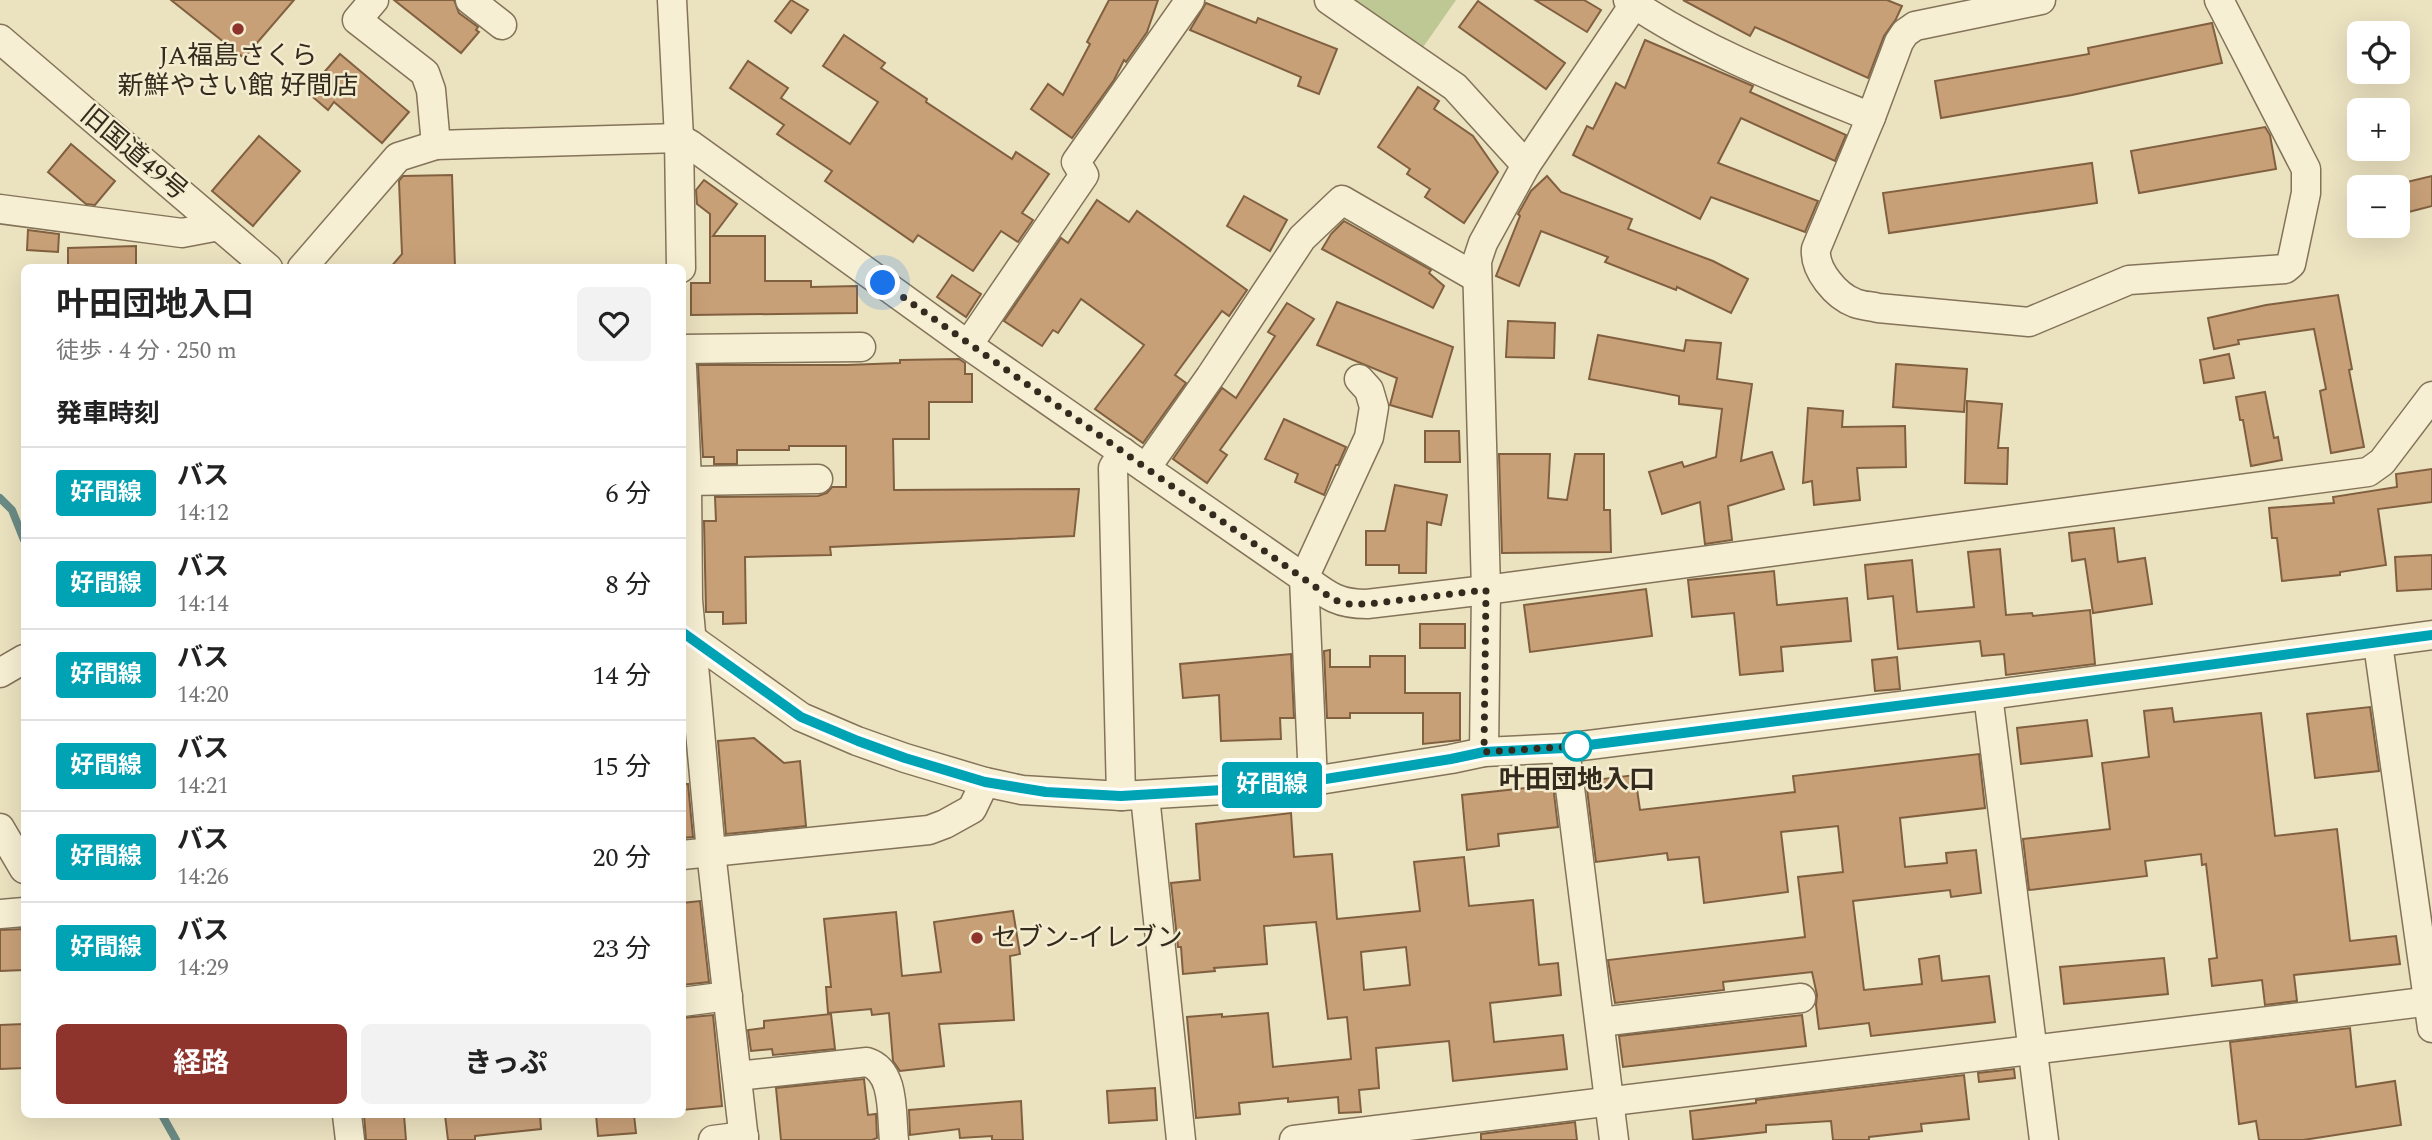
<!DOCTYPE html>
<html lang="ja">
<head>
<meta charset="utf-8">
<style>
	:root { --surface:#fff; --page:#f2f2f2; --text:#222; --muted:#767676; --line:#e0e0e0; --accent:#8f342c }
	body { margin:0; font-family:Spectral,"Noto Sans JP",serif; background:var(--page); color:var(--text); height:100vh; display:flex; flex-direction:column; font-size:26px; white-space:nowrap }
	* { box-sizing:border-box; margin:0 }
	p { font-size:23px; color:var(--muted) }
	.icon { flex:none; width:38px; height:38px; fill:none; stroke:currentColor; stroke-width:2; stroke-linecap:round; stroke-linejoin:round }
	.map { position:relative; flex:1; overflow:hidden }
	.drawer { position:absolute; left:21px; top:264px; width:665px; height:854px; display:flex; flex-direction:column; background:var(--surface); border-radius:10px; box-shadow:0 7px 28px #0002 }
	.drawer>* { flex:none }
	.badge { padding:0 14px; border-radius:5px; font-size:24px; line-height:46px }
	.buttons { position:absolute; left:2347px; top:21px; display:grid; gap:14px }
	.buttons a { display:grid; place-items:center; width:63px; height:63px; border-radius:10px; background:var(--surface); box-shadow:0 7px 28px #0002; font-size:35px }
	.you { position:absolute; width:35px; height:35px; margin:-18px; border:5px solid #fff; border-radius:50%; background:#1a73e8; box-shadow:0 0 0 10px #1a73e833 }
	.map>.badge { position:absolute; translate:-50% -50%; box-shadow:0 0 0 4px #fff }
	h2 { padding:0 35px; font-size:26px; line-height:63px }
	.round { display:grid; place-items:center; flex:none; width:74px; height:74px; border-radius:10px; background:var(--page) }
	.summary { display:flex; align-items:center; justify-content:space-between; height:119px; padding:0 35px }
	h1 { font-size:33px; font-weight:700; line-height:52px }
	.primary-button { display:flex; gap:14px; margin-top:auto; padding:14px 35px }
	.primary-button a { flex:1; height:80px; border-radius:10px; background:var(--accent); color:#fff; font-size:28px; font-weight:700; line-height:80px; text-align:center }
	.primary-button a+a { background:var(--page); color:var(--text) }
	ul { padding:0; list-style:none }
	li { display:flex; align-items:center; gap:21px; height:91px; padding:0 35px; border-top:2px solid var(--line) }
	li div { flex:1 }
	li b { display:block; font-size:26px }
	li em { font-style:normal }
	li .badge { min-width:77px; font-weight:700; text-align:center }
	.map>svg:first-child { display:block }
	.green { fill:#bec895 }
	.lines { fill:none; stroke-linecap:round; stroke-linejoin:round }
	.stream { stroke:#6b8b85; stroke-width:8 }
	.building { fill:#c8a078; stroke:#816040; stroke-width:2; fill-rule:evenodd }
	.minor-casing { stroke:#837359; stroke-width:31 }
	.minor { stroke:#f7efd3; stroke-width:28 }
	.line-casing { stroke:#fff; stroke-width:16 }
	.line { stroke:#00a3b4; stroke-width:10 }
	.walk { stroke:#342a1d; stroke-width:7; stroke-dasharray:0 12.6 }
	.poi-dot { fill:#8f342c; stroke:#f3eccf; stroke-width:2.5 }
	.stop-dot { fill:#fff; stroke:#00a3b4; stroke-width:3.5 }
	.labels { text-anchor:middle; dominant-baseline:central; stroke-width:5; stroke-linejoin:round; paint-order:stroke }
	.poi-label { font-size:26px; fill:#342a1d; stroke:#f3eccf }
	.street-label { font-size:26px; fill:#342a1d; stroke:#f3eccf }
	.stop-label { font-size:26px; font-weight:bold; fill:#342a1d; stroke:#f3eccf }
</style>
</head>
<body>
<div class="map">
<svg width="2432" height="1140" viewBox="0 0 2432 1140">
	<rect width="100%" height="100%" fill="#ebe2c0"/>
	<path class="green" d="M 1347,0 L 1456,0 L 1419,53 Z"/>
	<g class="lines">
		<g class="stream">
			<path d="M 0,498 L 12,510 L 24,540"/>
			<path d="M 162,1115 L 176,1140"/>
		</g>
	</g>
	<g class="building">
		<path d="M 171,0 L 294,0 L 244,58 Z"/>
		<path d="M 394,0 L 454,0 L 459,13 L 478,27 L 476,30 L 479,32 L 461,53 Z"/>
		<path d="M 791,0 L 808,10 L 791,33 L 775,21 Z"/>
		<path d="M 1109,0 L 1158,0 L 1147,32 L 1126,62 L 1124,60 L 1114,80 L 1072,138 L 1031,109 L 1048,84 L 1063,95 L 1090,44 L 1087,42 Z"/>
		<path d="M 1535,0 L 1584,0 L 1601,10 L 1587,32 Z"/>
		<path d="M 1683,0 L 1887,0 L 1902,6 L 1896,19 L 1884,36 L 1868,78 L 1755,27 L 1750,36 Z"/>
		<path d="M 1478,1 L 1565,63 L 1546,89 L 1459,27 Z"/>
		<path d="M 1206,3 L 1256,23 L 1258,18 L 1337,49 L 1319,94 L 1298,86 L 1301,77 L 1190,30 Z"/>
		<path d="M 2212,23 L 2222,63 L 2072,95 L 1941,118 L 1935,81 L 2089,54 L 2088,48 Z"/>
		<path d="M 844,35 L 885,63 L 881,68 L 927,99 L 926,102 L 1012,159 L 1016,152 L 1049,174 L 1022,213 L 1033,220 L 1018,242 L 1001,231 L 973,271 L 918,235 L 913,242 L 825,181 L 832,171 L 777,134 L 784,125 L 730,88 L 748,61 L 788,88 L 781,98 L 850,144 L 878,102 L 823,66 Z"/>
		<path d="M 1645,40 L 1753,86 L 1750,92 L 1846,135 L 1835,161 L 1741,118 L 1718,163 L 1818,201 L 1805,232 L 1711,197 L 1700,219 L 1573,155 L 1587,126 L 1593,129 L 1616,83 L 1625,88 Z"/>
		<path d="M 340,54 L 409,112 L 382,143 L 334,102 L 328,110 L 307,92 Z"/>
		<path d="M 1418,87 L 1439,101 L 1434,109 L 1473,136 L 1498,172 L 1464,223 L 1425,197 L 1430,189 L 1407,174 L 1410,169 L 1378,147 Z"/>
		<path d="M 2265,127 L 2270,135 L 2276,169 L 2139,193 L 2131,151 Z"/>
		<path d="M 259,136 L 300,171 L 253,226 L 212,191 Z"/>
		<path d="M 71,144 L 115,181 L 95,205 L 86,204 L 48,172 Z"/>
		<path d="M 2092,163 L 2097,203 L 1889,233 L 1883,193 Z"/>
		<path d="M 452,175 L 455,268 L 390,268 L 402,254 L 399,181 L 403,176 Z"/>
		<path d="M 1547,176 L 1561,192 L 1632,219 L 1628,229 L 1713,261 L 1748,279 L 1731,313 L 1677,287 L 1676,290 L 1605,262 L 1608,257 L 1541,231 L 1519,286 L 1496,276 L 1520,216 L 1518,214 L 1531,191 Z"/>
		<path d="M 2432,176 L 2432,206 L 2401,214 L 2398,187 L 2394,185 Z"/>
		<path d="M 704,180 L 737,204 L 713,236 L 765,236 L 765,281 L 811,281 L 811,287 L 857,286 L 857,313 L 691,315 L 691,283 L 710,283 L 710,214 L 697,204 L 696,190 Z"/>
		<path d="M 1244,196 L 1287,220 L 1270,251 L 1227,226 Z"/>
		<path d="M 1097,200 L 1129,222 L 1137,211 L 1247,290 L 1229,316 L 1222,311 L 1175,375 L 1186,383 L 1143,443 L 1095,409 L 1144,345 L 1081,299 L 1058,333 L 1053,330 L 1042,346 L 1004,321 L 1061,238 L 1068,243 Z"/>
		<path d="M 1344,221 L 1431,270 L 1429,273 L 1444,286 L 1433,308 L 1322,249 L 1331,234 Z"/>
		<path d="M 28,230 L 59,234 L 58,252 L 27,250 Z"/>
		<path d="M 136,246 L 136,268 L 68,268 L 68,248 Z"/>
		<path d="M 952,275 L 981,294 L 966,317 L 937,297 Z"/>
		<path d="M 2338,295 L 2352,369 L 2349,370 L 2364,447 L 2331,453 L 2320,391 L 2326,389 L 2314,329 L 2238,340 L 2239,344 L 2214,349 L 2208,318 L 2266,305 Z"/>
		<path d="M 1337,302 L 1453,347 L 1432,417 L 1390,405 L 1397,378 L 1317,345 Z"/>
		<path d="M 1287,303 L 1314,319 L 1220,450 L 1227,455 L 1207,483 L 1173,459 L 1222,388 L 1236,398 L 1275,336 L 1268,332 Z"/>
		<path d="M 1508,321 L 1555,323 L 1554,358 L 1506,357 Z"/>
		<path d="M 1598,335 L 1684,351 L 1686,340 L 1721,343 L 1717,379 L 1752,384 L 1741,461 L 1772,452 L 1784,489 L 1728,506 L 1732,540 L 1705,544 L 1700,502 L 1662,514 L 1649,472 L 1682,462 L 1684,467 L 1716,457 L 1722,409 L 1679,404 L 1679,396 L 1589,379 Z"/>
		<path d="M 2229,354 L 2234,378 L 2204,383 L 2200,360 Z"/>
		<path d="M 959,359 L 965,363 L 965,374 L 972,374 L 972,402 L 929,402 L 929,439 L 893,439 L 894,490 L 1079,489 L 1074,536 L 830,547 L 831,555 L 745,557 L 746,623 L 723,624 L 723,612 L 706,612 L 704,521 L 716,521 L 715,497 L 818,496 L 827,493 L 832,487 L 846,487 L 846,446 L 789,446 L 789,450 L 737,450 L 737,464 L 714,464 L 714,457 L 703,457 L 698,365 L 847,365 L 900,363 L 900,360 Z"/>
		<path d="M 1896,364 L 1967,369 L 1964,412 L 1893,407 Z"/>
		<path d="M 2265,392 L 2274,438 L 2278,437 L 2282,460 L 2251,466 L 2243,420 L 2240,420 L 2236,397 Z"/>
		<path d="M 1967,401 L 2002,404 L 1998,448 L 2008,448 L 2007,484 L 1965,483 Z"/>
		<path d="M 1808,408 L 1843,411 L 1842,427 L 1905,426 L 1906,467 L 1857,468 L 1860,500 L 1814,505 L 1812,481 L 1803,483 Z"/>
		<path d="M 1284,419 L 1346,447 L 1338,465 L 1336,465 L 1324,495 L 1295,482 L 1298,474 L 1265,459 Z"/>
		<path d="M 1425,431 L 1459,431 L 1460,462 L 1425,462 Z"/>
		<path d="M 1499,454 L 1550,454 L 1548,498 L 1567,500 L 1575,454 L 1604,454 L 1604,510 L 1610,510 L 1611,552 L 1502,553 Z"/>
		<path d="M 2432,469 L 2432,502 L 2378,509 L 2386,565 L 2340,572 L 2340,575 L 2282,581 L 2277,538 L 2272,538 L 2269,508 L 2334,503 L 2333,497 L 2397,487 L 2396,474 Z"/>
		<path d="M 1395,485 L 1447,495 L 1441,525 L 1427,522 L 1426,573 L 1399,573 L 1399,565 L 1366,565 L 1366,531 L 1385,531 Z"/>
		<path d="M 2114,528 L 2118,562 L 2145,558 L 2152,604 L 2093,613 L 2085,559 L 2072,561 L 2069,533 Z"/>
		<path d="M 2000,549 L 2006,615 L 2032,613 L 2033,616 L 2090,610 L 2095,664 L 2006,675 L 2004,654 L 1982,656 L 1980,641 L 1898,649 L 1893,596 L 1868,599 L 1865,565 L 1912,560 L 1917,612 L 1974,607 L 1968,552 Z"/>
		<path d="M 2432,555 L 2432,589 L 2397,591 L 2395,557 Z"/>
		<path d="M 1774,571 L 1777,605 L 1847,598 L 1851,641 L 1781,647 L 1783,671 L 1740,675 L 1734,613 L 1692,617 L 1688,580 Z"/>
		<path d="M 1646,589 L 1652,636 L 1530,652 L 1524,605 Z"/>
		<rect x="1420" y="624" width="45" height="24"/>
		<path d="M 1330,650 L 1330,667 L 1370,667 L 1370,656 L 1405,656 L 1405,693 L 1460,693 L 1460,740 L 1423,744 L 1423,713 L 1350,713 L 1350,718 L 1327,718 L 1324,651 Z"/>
		<path d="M 1291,654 L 1294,718 L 1280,718 L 1281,739 L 1221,741 L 1219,695 L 1183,698 L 1180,664 Z"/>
		<path d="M 1897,657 L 1900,689 L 1875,691 L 1872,660 Z"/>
		<path d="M 2370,707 L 2379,771 L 2315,778 L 2307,714 Z"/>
		<path d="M 2172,708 L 2174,722 L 2261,713 L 2275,836 L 2337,829 L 2350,941 L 2396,936 L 2400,964 L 2294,975 L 2297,1001 L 2265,1005 L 2262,980 L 2212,986 L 2209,959 L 2217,958 L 2206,864 L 2202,865 L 2201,854 L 2145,861 L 2147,876 L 2029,890 L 2023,839 L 2110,829 L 2102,763 L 2149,757 L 2144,711 Z"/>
		<path d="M 2087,720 L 2092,756 L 2021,764 L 2017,728 Z"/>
		<path d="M 754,738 L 784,763 L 800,761 L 806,826 L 726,834 L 718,741 Z"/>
		<path d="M 1979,754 L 1985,808 L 1900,818 L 1905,867 L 1947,863 L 1946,853 L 1976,850 L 1981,893 L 1951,897 L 1950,890 L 1853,901 L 1864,990 L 1922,984 L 1919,959 L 1939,956 L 1942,981 L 1989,976 L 1995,1022 L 1871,1036 L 1869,1023 L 1819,1029 L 1816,1005 L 1817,995 L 1812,972 L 1723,982 L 1724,990 L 1615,1003 L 1608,960 L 1805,937 L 1798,877 L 1843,872 L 1838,826 L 1781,832 L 1788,892 L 1704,903 L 1699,857 L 1668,860 L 1667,853 L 1596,862 L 1586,781 L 1635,775 L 1640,810 L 1795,792 L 1793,776 Z"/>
		<path d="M 682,784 L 688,784 L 693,837 L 682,838 Z"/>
		<path d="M 1553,785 L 1558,827 L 1498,834 L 1499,846 L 1467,850 L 1462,795 Z"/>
		<path d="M 1291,813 L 1294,857 L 1332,854 L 1337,919 L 1420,911 L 1414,862 L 1464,857 L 1469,906 L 1533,900 L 1539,965 L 1558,963 L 1561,995 L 1490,1003 L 1494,1042 L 1563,1035 L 1567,1069 L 1453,1081 L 1449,1041 L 1376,1048 L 1379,1088 L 1359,1090 L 1361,1112 L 1339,1113 L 1338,1097 L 1288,1102 L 1288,1098 L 1239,1103 L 1240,1114 L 1196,1118 L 1187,1017 L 1222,1014 L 1222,1017 L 1268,1013 L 1273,1067 L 1351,1059 L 1347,1017 L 1328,1019 L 1316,922 L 1264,926 L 1267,964 L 1214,968 L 1215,971 L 1183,974 L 1181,947 L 1178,947 L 1171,883 L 1200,880 L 1196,824 ZM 1406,947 L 1410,985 L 1364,990 L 1361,952 Z"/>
		<path d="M 700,901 L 709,982 L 682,985 L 682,903 Z"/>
		<path d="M 1013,911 L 1020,954 L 1010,956 L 1014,1020 L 939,1024 L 944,1066 L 900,1071 L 893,1061 L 889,1013 L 872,1015 L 871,1009 L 828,1013 L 826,987 L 831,987 L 824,919 L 896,912 L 902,976 L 941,972 L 934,922 Z"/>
		<path d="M 24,929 L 24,970 L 0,971 L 0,930 Z"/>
		<path d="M 2164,958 L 2168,994 L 2064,1004 L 2060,967 Z"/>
		<path d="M 831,1014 L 835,1049 L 773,1055 L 772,1049 L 751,1051 L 748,1030 L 764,1028 L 764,1021 Z"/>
		<path d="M 713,1015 L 722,1106 L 682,1110 L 682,1018 Z"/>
		<path d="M 1802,1015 L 1806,1046 L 1623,1067 L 1619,1036 Z"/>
		<path d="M 24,1024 L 24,1068 L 0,1069 L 0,1025 Z"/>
		<path d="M 2350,1028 L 2356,1087 L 2395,1081 L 2401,1125 L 2303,1140 L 2259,1140 L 2256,1121 L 2239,1124 L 2230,1042 Z"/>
		<path d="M 2014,1069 L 2015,1078 L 1979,1082 L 1978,1073 Z"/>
		<path d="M 1964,1075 L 1969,1119 L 1921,1124 L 1922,1131 L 1869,1137 L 1869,1140 L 1833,1140 L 1831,1121 L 1766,1125 L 1766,1132 L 1693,1140 L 1690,1111 L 1756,1103 L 1756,1100 Z"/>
		<path d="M 864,1079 L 868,1115 L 876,1114 L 877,1138 L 872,1140 L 781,1140 L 776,1088 Z"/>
		<path d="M 1155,1088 L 1157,1120 L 1109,1123 L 1107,1091 Z"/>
		<path d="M 1021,1101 L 1023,1140 L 992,1140 L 992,1136 L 960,1138 L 959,1129 L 910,1135 L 909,1110 Z"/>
		<path d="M 364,1115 L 404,1115 L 406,1140 L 366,1140 Z"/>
		<path d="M 445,1115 L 540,1115 L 541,1129 L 475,1136 L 475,1140 L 448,1140 Z"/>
		<path d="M 596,1115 L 634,1115 L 636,1133 L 598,1136 Z"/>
		<path d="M 1575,1122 L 1577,1140 L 1481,1140 L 1481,1134 Z"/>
	</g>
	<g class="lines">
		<g class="minor-casing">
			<g id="minor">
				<path d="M 374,0 L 357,20 L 425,73 L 431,90 L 436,145"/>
				<path d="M 470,0 L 502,25"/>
				<path d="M 672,0 L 679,138 L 681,268"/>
				<path d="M 1329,0 L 1455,87 L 1526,165"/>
				<path d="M 1628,0 C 1703,51 1787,83 1871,117"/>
				<path d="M 2041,0 L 1915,26 L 1905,33 L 1899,42 L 1871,117 L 1816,249 C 1814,270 1836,296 1855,303 C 1862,306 1871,306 1878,308 L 2029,322 L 2129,280 L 2285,269 L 2291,264 L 2306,193 L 2306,169 L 2219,0"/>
				<path d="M 0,39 L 268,268"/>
				<path d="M 0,209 L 182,233 L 219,226"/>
				<path d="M 302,268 L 398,157 L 436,145 L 679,138 L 691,145 L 968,345 L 1304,578 C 1327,595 1337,604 1367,604 L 1486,590 L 2368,472 L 2382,462 L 2432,396"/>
				<path d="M 968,345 L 1084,175 L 1076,162 L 1190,0"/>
				<path d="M 682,349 L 861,347"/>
				<path d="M 682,367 L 687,481 L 688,600 L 711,852 L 744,1140"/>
				<path d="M 1146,468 L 1210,377 L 1302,238 L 1342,200 L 1477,278"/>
				<path d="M 687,481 L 818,479"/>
				<path d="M 682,632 L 801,717 L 857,741 L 905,758 L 985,782 L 1022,790 L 1121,796 L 1223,790 L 1313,781 L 1451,759 L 1484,752 L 1565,748 L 1988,695 L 2432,635"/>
				<path d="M 2378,644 L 2432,1028"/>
				<path d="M 0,673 L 24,659"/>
				<path d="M 1988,695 L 2044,1140"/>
				<path d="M 1565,748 L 1614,1140"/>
				<path d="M 1484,752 L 1486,590 L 1477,261 L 1483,243 L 1526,165 L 1637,0"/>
				<path d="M 1313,781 L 1304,578 L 1369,437 L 1374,407 L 1369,390 L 1359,379"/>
				<path d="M 1121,796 L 1113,468 L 1123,452"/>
				<path d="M 1145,796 L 1181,1140"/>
				<path d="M 0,828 L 24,869"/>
				<path d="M 682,855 L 929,830 L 945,824 L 972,809 L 985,782"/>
				<path d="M 0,914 L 24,912"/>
				<path d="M 682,1002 L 728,996"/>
				<path d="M 1600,1022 L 1801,998"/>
				<path d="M 737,1076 L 867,1062 C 896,1071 891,1115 894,1140"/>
				<path d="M 347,1115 L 350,1140"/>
				<path d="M 713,1140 L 744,1136"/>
				<path d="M 1294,1140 L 2432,1001"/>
			</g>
		</g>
		<use href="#minor" class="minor"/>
	</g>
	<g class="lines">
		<g class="line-casing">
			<path id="line" d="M 682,632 L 801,717 L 858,741 L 905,758 L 985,782 L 1046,792 L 1121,796 L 1223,790 L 1313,781 L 1451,759 L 1484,752 L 1565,748 L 2014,691 L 2432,635"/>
		</g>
		<use href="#line" class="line"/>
		<path class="walk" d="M 883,283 L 1334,600 L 1348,604 L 1367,604 L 1486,590 L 1484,752 L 1577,746"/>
	</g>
	<g class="poi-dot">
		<circle cx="238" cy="29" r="7"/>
		<circle cx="977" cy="938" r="7"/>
	</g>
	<circle class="stop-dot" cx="1577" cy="746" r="14"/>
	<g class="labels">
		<g class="poi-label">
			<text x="238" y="56">JA福島さくら<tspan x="238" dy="30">新鮮やさい館 好間店</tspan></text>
			<text x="991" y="938" text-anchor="start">セブン-イレブン</text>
		</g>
		<g class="street-label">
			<text transform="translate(134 153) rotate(40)">旧国道49号</text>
		</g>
		<g class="stop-label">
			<text x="1577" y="780">叶田団地入口</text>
		</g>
	</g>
</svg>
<div class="buttons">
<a><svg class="icon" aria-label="locate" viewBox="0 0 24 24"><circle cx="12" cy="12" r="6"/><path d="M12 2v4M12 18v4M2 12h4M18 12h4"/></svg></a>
<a>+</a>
<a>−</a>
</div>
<div class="you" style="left:883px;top:283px"></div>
<b class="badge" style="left:1272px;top:785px;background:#00a3b4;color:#fff">好間線</b>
<section class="drawer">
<div class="summary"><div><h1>叶田団地入口</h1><p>徒歩 · 4 分 · 250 m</p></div><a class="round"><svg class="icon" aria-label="heart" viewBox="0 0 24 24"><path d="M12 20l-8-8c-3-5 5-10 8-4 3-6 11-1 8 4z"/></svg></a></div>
<h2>発車時刻</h2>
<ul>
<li><span class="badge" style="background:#00a3b4;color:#fff">好間線</span><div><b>バス</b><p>14:12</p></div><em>6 分</em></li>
<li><span class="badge" style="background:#00a3b4;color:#fff">好間線</span><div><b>バス</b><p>14:14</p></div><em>8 分</em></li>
<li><span class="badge" style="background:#00a3b4;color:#fff">好間線</span><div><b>バス</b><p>14:20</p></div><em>14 分</em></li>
<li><span class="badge" style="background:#00a3b4;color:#fff">好間線</span><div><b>バス</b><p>14:21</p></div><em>15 分</em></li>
<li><span class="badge" style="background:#00a3b4;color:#fff">好間線</span><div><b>バス</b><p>14:26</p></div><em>20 分</em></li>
<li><span class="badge" style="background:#00a3b4;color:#fff">好間線</span><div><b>バス</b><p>14:29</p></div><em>23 分</em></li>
</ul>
<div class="primary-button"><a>経路</a><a>きっぷ</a></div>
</section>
</div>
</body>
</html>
